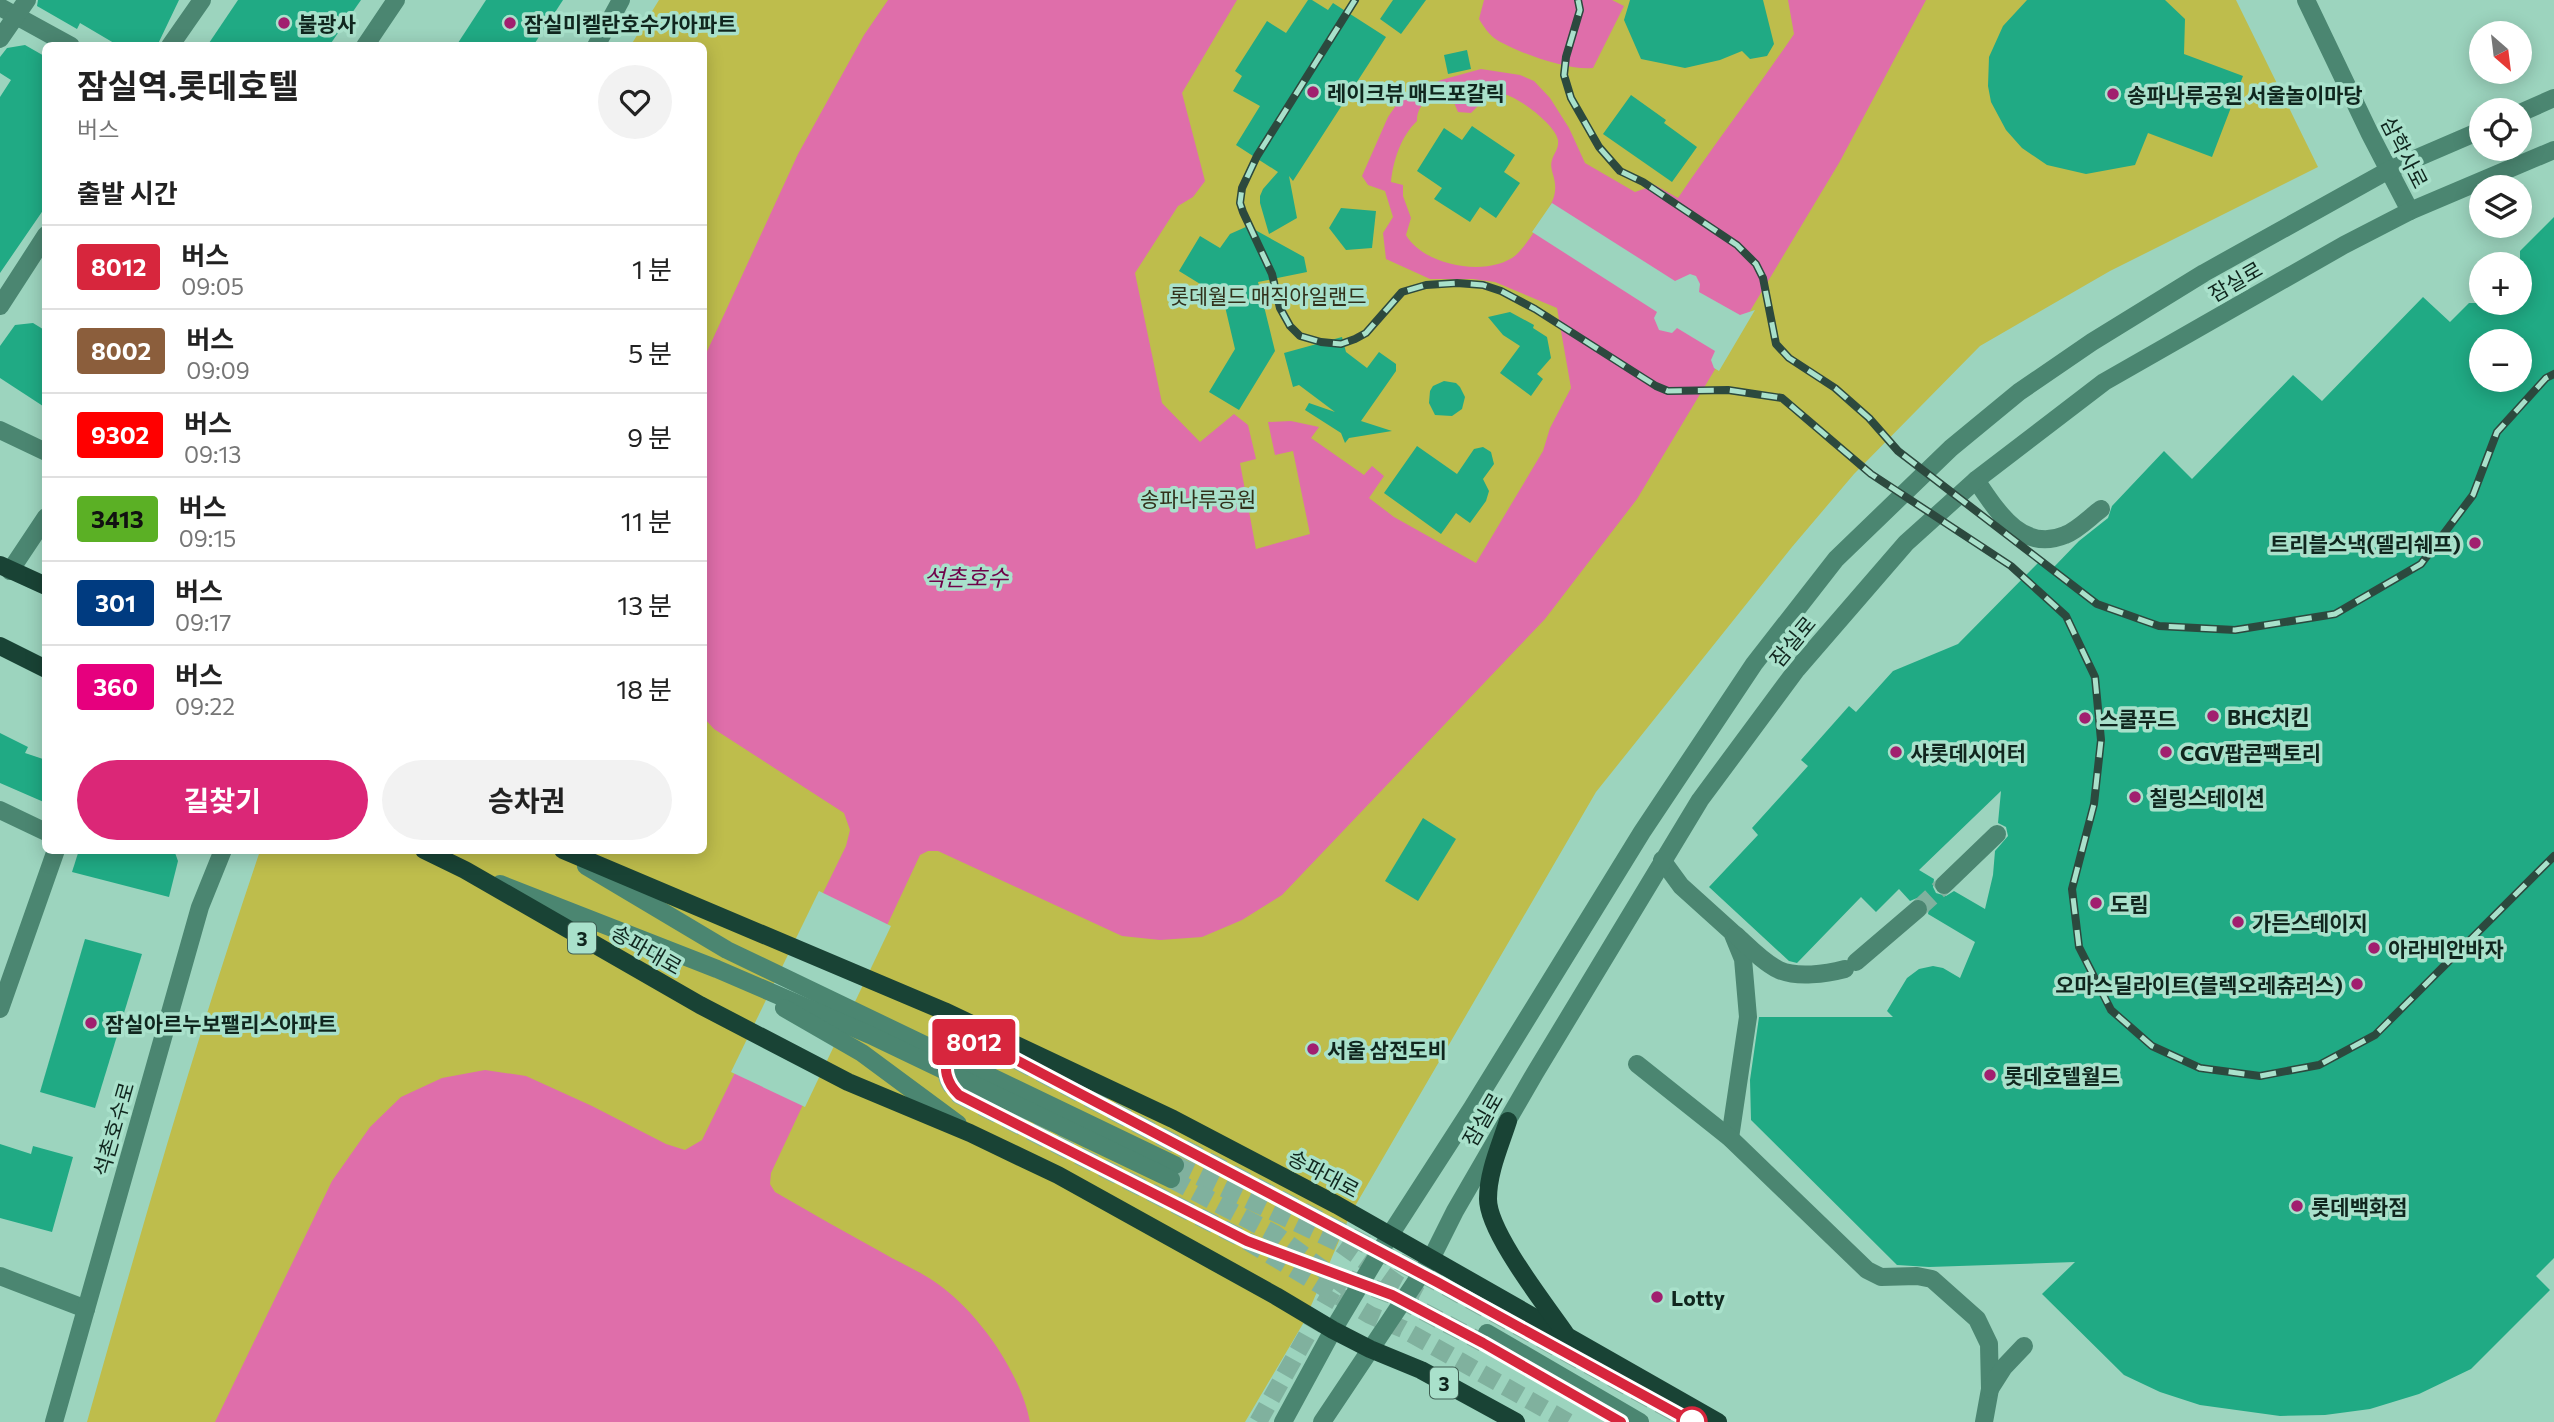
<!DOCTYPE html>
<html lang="ko">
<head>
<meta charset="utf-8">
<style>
	:root { --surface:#fff; --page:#f2f2f2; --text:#222; --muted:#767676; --line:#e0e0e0; --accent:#db2777 }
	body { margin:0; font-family:Commissioner,"Noto Sans KR",sans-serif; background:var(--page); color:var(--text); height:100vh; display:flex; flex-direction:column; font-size:26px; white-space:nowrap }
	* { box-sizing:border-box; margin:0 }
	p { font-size:23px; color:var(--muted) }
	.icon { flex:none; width:38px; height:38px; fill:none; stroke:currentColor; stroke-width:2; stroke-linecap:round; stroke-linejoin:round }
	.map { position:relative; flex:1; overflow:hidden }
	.side { position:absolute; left:42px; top:42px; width:665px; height:812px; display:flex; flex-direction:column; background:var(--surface); border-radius:10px; box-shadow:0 4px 18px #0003 }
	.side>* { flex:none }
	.badge { padding:0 14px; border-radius:5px; font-size:24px; line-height:46px }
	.needle { width:46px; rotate:152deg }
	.buttons { position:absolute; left:2469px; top:21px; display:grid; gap:14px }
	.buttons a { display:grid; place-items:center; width:63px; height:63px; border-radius:50%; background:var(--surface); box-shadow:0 4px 18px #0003; font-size:35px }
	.map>.badge { position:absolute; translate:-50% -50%; box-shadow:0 0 0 4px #fff }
	h2 { padding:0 35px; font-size:26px; line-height:63px }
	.round { display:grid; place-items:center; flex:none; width:74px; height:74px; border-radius:37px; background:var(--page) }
	.head { display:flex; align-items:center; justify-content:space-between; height:119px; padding:0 35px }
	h1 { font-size:33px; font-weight:700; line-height:52px }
	.primary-button { display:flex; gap:14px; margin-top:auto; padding:14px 35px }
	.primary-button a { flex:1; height:80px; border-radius:42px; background:var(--accent); color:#fff; font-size:28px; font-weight:700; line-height:80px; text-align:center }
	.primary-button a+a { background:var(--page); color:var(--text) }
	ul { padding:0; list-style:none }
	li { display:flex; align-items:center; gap:21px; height:84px; padding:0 35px; border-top:2px solid var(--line) }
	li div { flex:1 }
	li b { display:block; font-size:26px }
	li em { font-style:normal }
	li .badge { min-width:77px; font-weight:700; text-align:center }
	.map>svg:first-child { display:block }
	.green { fill:#bebd4c }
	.water { fill:#df6eaa; fill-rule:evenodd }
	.pier { fill:#9cd4be }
	.building { fill:#20aa84; fill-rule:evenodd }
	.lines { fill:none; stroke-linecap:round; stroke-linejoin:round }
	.minor-tunnel { stroke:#80b19e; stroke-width:18; stroke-dasharray:18 9; stroke-linecap:butt }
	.minor { stroke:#4b8671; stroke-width:18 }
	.major { stroke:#194335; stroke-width:18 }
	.rail-casing { stroke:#2c493e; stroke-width:8 }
	.rail { stroke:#a9e1cb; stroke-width:5; stroke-dasharray:16; stroke-linecap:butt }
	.line-casing { stroke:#fff; stroke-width:16 }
	.line { stroke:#d7263d; stroke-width:10 }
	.poi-dot { fill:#a11f6f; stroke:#a9e1cb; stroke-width:2.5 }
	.stop-dot { fill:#fff; stroke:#d7263d; stroke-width:3.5 }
	.labels { text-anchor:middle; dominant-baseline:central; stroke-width:7; stroke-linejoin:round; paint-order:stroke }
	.shield { fill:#a9e1cb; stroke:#3e5e52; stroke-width:2 }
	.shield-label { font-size:19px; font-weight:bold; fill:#10261e }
	.poi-label { font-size:21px; font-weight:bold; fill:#10261e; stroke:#a9e1cb; text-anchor:start }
	.street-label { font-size:21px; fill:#10261e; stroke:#a9e1cb }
	.park-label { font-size:21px; fill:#31311b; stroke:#a9e1cb }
	.water-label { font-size:23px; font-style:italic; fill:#6f0249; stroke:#a9e1cb }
</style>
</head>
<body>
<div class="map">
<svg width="2554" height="1422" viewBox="0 0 2554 1422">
	<rect width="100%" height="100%" fill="#9cd4be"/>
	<path class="green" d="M 659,0 L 2236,0 L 2318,167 L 2110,271 L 1980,346 L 1854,474 L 1792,547 L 1596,792 L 1351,1213 L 1304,1322 L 1245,1422 L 87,1422 C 141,1231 196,1039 260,851 L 704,850 L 704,46 L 631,45 Z"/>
	<g class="water">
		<path d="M 888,0 L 1237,0 L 1182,93 L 1205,181 L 1193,197 L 1178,206 L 1135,273 L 1162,403 L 1200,442 L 1234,414 L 1248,425 L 1256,459 L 1240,463 L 1256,549 L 1310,534 L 1293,451 L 1275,455 L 1268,422 L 1291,421 L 1319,427 L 1311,438 L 1364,475 L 1372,466 L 1384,476 L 1369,498 L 1394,517 L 1476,563 L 1543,451 L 1550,428 L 1571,388 L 1557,308 L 1495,282 L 1473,279 L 1430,279 L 1386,259 L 1383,233 L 1393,217 L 1385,191 L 1368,185 L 1362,176 L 1388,117 L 1397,104 L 1419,90 L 1441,80 L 1481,69 L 1520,75 L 1534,81 L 1550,98 L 1569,128 L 1585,163 L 1635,192 L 1655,185 L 1678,198 C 1716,142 1756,90 1794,34 L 1788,0 L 1926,0 L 1839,163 L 1637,499 L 1545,619 L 1282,895 L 1242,920 L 1202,937 L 1160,940 L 1122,936 L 938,851 L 928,851 L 920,855 L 771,1173 L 770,1184 L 775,1192 C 811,1213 847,1233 883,1253 C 900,1263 919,1271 935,1282 C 977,1310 1021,1373 1030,1422 L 215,1422 L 332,1181 L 370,1127 L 401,1097 L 442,1078 L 485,1070 L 526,1076 L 592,1106 L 666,1144 L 685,1150 L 702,1140 L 846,846 L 850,830 L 844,813 L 714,729 L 704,718 L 704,358 L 798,154 L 864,35 ZM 1445,91 L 1452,98 L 1458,112 L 1471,113 L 1492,92 C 1497,93 1503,94 1507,95 C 1522,100 1555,125 1558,140 C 1559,149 1554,153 1552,160 C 1548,172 1561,181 1552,202 C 1546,215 1527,245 1516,255 C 1488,278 1424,266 1406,235 L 1411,218 L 1403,196 L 1403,185 L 1391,182 C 1393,161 1401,136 1417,121 C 1417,103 1430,98 1445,91 Z"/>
		<path d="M 1484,0 L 1612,0 L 1624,6 L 1593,68 C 1568,71 1519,53 1497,40 C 1489,35 1484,27 1479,19 Z"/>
	</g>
	<g class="pier">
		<path d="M 1552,203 L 1675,281 L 1690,274 L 1696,276 L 1700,284 L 1699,292 L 1740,315 L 1755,310 L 1719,371 L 1714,368 L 1711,360 L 1715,351 L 1677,328 L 1672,333 L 1659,330 L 1654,318 L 1657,312 L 1532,232 Z"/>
		<path d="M 819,891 L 891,926 L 805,1107 L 731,1072 Z"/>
	</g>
	<g class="building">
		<path d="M 38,0 L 179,0 L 157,46 L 119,46 L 80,23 L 77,29 L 37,6 Z"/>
		<path d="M 238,0 L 361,0 L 329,46 L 207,46 Z"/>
		<path d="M 486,0 L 563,0 L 533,46 L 456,46 Z"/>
		<path d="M 1308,0 L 1312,0 L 1328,10 L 1333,3 L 1386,37 L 1293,181 L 1289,176 L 1297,218 L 1269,234 L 1260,203 L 1260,196 L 1263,189 L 1278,172 L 1236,145 L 1260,106 L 1233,91 L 1242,76 L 1235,71 L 1267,21 L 1286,33 Z"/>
		<path d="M 1393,0 L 1426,0 L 1401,34 L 1380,19 Z"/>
		<path d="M 1630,0 L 1763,0 L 1774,44 L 1767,56 L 1750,59 L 1742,51 L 1720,60 L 1685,68 L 1641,59 L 1624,20 Z"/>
		<path d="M 2027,0 L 2165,0 L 2185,19 L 2184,54 L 2243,76 L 2212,157 L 2148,133 L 2135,165 L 2086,174 L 2047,165 L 2022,148 L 2006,130 L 1991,102 L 1988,86 L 1989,57 L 2003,26 Z"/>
		<path d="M 25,45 L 46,57 L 46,206 L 0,273 L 0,97 L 11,80 L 0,73 L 0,57 L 7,48 Z"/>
		<path d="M 1467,50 L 1471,69 L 1448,74 L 1444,55 Z"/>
		<path d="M 1631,95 L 1666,120 L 1664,123 L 1697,147 L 1672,182 L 1603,134 Z"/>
		<path d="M 1472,126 L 1515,155 L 1504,172 L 1520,183 L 1496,218 L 1480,207 L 1470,222 L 1434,199 L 1442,188 L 1417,171 L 1444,128 L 1462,140 Z"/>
		<path d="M 1341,208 L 1376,211 L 1372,248 L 1346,250 L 1329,228 Z"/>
		<path d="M 2554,217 L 2554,1258 L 2536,1276 L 2550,1290 L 2471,1369 L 2419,1394 L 2370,1409 L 2325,1415 L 2280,1416 L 2200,1405 L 2160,1392 L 2124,1375 L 2042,1294 L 2075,1262 L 1929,1267 L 1897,1265 L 1751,1120 L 1750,1080 L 1759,1017 L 1893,1017 L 1887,1011 L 1907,978 L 1919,969 L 1933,966 L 1943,968 L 1960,978 L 1975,942 L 1928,914 L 1929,908 L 1926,901 L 1917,898 L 1910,901 L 1899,889 L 1876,912 L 1861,897 L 1797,963 L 1789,961 L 1709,887 L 1758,835 L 1752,828 L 1808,766 L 1801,760 L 1849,706 L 1856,712 L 1893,671 L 1958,644 L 2042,559 L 2053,568 L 2079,541 L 2108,518 L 2112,506 L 2164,451 L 2192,479 L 2293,375 L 2322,401 L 2423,297 L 2450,322 L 2469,303 L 2520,303 L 2520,251 ZM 2482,341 L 2520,341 L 2520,380 L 2482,380 ZM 2001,791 L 1998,823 L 2006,827 L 2008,836 L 1995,851 L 1993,875 L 1985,909 L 1954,891 L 1946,896 L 1936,893 L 1933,887 L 1934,879 L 1919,870 Z"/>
		<path d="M 1248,226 L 1304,257 L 1307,272 L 1258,282 L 1275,351 L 1239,410 L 1209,392 L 1235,349 L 1223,298 L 1179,271 L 1200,236 L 1220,248 L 1230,234 Z"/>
		<path d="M 1510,312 L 1534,325 L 1533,328 L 1547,337 L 1551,358 L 1537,374 L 1543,379 L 1531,396 L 1500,373 L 1520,346 L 1503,335 L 1488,317 Z"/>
		<path d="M 33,323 L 46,331 L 46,408 L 0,378 L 0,346 L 15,325 Z"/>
		<path d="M 1342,337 L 1346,352 L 1367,368 L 1379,352 L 1396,364 L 1396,371 L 1361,421 L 1392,431 L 1349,438 L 1345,443 L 1341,433 L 1305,410 L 1309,403 L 1335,412 L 1299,385 L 1293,387 L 1284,353 Z"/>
		<path d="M 1444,381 L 1456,383 L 1460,387 L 1465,397 L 1462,409 L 1452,416 L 1435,415 L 1429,403 L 1430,391 L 1433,386 Z"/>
		<path d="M 1417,446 L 1457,474 L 1474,449 L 1483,447 L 1491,452 L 1494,464 L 1483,479 L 1489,491 L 1486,501 L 1470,523 L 1456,513 L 1441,534 L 1384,493 Z"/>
		<path d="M 0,733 L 28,747 L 25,753 L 46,760 L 46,803 L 0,783 Z"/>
		<path d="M 1423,818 L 1456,839 L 1418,901 L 1385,881 Z"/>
		<path d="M 79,850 L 174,850 L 178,861 L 169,897 L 72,872 Z"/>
		<path d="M 85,939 L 142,954 L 95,1108 L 40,1092 Z"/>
		<path d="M 0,1144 L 31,1154 L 33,1146 L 73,1157 L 52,1232 L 0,1218 Z"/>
	</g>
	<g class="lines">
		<g class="minor-tunnel">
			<path d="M 1918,909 L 1944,885"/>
			<path d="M 1175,1165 L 1352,1249"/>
			<path d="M 1171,1179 L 1275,1234 L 1352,1291"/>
			<path d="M 1341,1244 L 1399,1285 L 1420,1296"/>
			<path d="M 1349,1279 L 1392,1295 L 1483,1343"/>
			<path d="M 1258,1422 L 1332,1291"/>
			<path d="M 1568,1422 L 1403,1329 L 1370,1315 L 1247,1241 L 959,1095 C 932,1069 950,1037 986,1044 L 1437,1282 L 1692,1422"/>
		</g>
		<g class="minor">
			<path d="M 2306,0 L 2370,134 L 2410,211"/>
			<path d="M 0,7 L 71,46"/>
			<path d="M 0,39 L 27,0"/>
			<path d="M 170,46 L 202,0"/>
			<path d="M 365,46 L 396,0"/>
			<path d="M 596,46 L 621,0"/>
			<path d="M 2520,113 L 2554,98"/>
			<path d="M 0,306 L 46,235"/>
			<path d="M 0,430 L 46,452"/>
			<path d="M 1976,480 C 1997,511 2022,553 2065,535 C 2078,530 2090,517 2101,509"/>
			<path d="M 10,571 L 46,517"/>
			<path d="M 0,810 L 46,832"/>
			<path d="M 1662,860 L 1681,886 L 1732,932 L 1743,959 L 1748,1017 L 1730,1138"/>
			<path d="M 586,866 L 727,950 L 1175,1165"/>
			<path d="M 500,884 L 717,969 L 870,1035 L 1171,1179"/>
			<path d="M 1944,885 L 1997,834"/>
			<path d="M 1736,935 C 1749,947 1763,962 1779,970 C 1797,978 1826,974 1845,969"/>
			<path d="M 1856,962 L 1918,909"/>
			<path d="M 784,1008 L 862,1053 L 958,1124"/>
			<path d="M 0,1009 L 56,850"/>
			<path d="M 1637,1064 L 1730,1138 L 1867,1270 L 1881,1277 L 1917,1276 L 1932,1279 L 1977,1319 L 1989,1344 L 1990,1389 L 1984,1422"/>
			<path d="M 0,1276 L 86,1309"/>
			<path d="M 1487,1333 L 1640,1422"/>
			<path d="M 1990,1389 L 2004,1367 L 2024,1346"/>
			<path d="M 54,1422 L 200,907 L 223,850"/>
			<path d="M 1283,1422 L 1333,1330 L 1390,1235 L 1472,1108 L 1642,832 L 1754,664 L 1836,559 L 1951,448 L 2019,392 L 2092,342 L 2204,273 L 2389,170 L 2482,130"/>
			<path d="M 1322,1422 L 1431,1259 L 1455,1211 L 1535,1073 L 1700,800 L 1797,669 L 1906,543 L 1976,480 L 2104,382 L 2344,245 L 2410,211 L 2554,150"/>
		</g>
		<g class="major">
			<path d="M 0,565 L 46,586"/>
			<path d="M 0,646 L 46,669"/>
			<path d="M 424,850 L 465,870 L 700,1005 L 848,1082 L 970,1133 L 1058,1175 L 1276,1296 L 1333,1330 L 1370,1349 L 1421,1370 L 1516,1422"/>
			<path d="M 563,850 L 944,1011 L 1173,1119 L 1337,1205 L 1718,1422"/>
			<path d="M 1508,1121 C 1500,1146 1488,1172 1488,1199 C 1488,1232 1545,1304 1565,1333"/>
		</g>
		<g class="rail-casing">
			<g id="rail">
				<path d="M 1355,0 L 1257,156 L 1242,188 L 1240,203 L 1243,212 L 1272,274 L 1280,308 L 1290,326 L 1300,336 L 1321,342 L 1341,344 L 1355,339 L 1366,333 L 1402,292 L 1426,285 L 1457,283 L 1483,285 L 1501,291 L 1535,309 L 1656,386 L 1668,391 L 1728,390 L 1782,398 L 1871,474 L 2011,566 L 2066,616 L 2095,677 L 2101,740 L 2094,804 L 2072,889 L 2079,947 L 2111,1010 L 2152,1046 L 2200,1068 L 2260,1076 L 2319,1065 L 2375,1035 L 2554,856"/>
				<path d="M 1578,0 L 1580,10 L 1566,57 L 1564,75 L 1571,98 L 1599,147 L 1620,171 L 1643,182 L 1737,245 L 1756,264 L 1763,278 L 1776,344 L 1789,358 L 1835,388 L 1869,418 L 1898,451 L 2097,604 L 2159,626 L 2235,630 L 2335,614 L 2421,564 L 2473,495 L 2497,432 L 2546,378 L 2554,374"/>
			</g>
		</g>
		<use href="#rail" class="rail"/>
	</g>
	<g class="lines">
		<g class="line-casing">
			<path id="line" d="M 1621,1422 L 1483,1343 L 1392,1295 L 1247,1241 L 959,1095 C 932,1069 950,1036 986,1044 L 1437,1282 L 1692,1422"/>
		</g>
		<use href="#line" class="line"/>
	</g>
	<g class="poi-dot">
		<circle cx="284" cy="23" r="7"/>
		<circle cx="510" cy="23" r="7"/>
		<circle cx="1313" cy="92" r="7"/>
		<circle cx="2113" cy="94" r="7"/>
		<circle cx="2475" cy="543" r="7"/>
		<circle cx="2213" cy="716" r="7"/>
		<circle cx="2085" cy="718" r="7"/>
		<circle cx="1896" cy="752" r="7"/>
		<circle cx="2166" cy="752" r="7"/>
		<circle cx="2135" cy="797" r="7"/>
		<circle cx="2096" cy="903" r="7"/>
		<circle cx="2238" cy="922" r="7"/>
		<circle cx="2374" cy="948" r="7"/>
		<circle cx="2357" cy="984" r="7"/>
		<circle cx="91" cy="1023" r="7"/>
		<circle cx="1313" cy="1049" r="7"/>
		<circle cx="1990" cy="1075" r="7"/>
		<circle cx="2297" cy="1206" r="7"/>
		<circle cx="1657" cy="1297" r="7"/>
	</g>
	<circle class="stop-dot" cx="1692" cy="1422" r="14"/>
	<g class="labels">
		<g class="shield">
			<rect x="568" y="922.5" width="28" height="31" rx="5"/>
			<rect x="1430" y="1367.5" width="28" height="31" rx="5"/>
		</g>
		<g class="shield-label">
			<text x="582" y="938">3</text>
			<text x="1444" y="1383">3</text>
		</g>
		<g class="poi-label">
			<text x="298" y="23">불광사</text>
			<text x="524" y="23">잠실미켈란호수가아파트</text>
			<text x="1327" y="92">레이크뷰 매드포갈릭</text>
			<text x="2127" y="94">송파나루공원 서울놀이마당</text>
			<text x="2461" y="543" text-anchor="end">트리블스낵(델리쉐프)</text>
			<text x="2227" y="716">BHC치킨</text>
			<text x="2099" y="718">스쿨푸드</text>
			<text x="1910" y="752">샤롯데시어터</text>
			<text x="2180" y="752">CGV팝콘팩토리</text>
			<text x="2149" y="797">칠링스테이션</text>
			<text x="2110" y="903">도림</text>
			<text x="2252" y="922">가든스테이지</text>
			<text x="2388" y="948">아라비안바자</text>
			<text x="2343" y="984" text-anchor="end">오마스딜라이트(블렉오레츄러스)</text>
			<text x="105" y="1023">잠실아르누보팰리스아파트</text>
			<text x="1327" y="1049">서울 삼전도비</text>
			<text x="2004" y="1075">롯데호텔월드</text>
			<text x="2311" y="1206">롯데백화점</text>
			<text x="1671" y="1297">Lotty</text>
		</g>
		<g class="street-label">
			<text transform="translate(2405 152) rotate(63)">삼학사로</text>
			<text transform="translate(2235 281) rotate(-30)">잠실로</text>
			<text transform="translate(1792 641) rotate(-50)">잠실로</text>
			<text transform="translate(647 949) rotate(30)">송파대로</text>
			<text transform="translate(1482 1119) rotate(-60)">잠실로</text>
			<text transform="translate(113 1129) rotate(-74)">석촌호수로</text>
			<text transform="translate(1324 1173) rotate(28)">송파대로</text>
		</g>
		<g class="park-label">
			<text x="1268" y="295">롯데월드 매직아일랜드</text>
			<text x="1198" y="498">송파나루공원</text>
		</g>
		<g class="water-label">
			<text x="966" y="577">석촌호수</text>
		</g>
	</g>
</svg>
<div class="buttons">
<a><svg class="needle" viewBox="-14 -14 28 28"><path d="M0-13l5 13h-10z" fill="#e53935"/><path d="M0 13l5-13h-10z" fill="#767676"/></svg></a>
<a><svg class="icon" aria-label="locate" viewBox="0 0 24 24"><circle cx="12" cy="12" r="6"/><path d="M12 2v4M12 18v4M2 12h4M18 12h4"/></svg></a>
<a><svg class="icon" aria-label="layers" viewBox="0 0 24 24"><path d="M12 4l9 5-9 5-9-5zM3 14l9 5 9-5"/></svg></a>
<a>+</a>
<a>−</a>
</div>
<b class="badge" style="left:974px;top:1042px;background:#d7263d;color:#fff">8012</b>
<section class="side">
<div class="head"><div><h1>잠실역.롯데호텔</h1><p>버스</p></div><a class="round"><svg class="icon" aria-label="heart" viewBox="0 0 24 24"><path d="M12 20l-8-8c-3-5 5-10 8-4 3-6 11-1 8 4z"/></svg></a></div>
<h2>출발 시간</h2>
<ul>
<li><span class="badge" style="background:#d7263d;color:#fff">8012</span><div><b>버스</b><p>09:05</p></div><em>1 분</em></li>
<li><span class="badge" style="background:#8b5e3c;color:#fff">8002</span><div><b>버스</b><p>09:09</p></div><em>5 분</em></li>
<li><span class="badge" style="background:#f00;color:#fff">9302</span><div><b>버스</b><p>09:13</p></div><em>9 분</em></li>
<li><span class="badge" style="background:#5bb025;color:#111">3413</span><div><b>버스</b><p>09:15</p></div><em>11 분</em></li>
<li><span class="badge" style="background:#003b80;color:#fff">301</span><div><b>버스</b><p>09:17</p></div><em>13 분</em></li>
<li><span class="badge" style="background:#e6007e;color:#fff">360</span><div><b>버스</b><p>09:22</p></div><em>18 분</em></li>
</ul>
<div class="primary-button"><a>길찾기</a><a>승차권</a></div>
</section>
</div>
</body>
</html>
